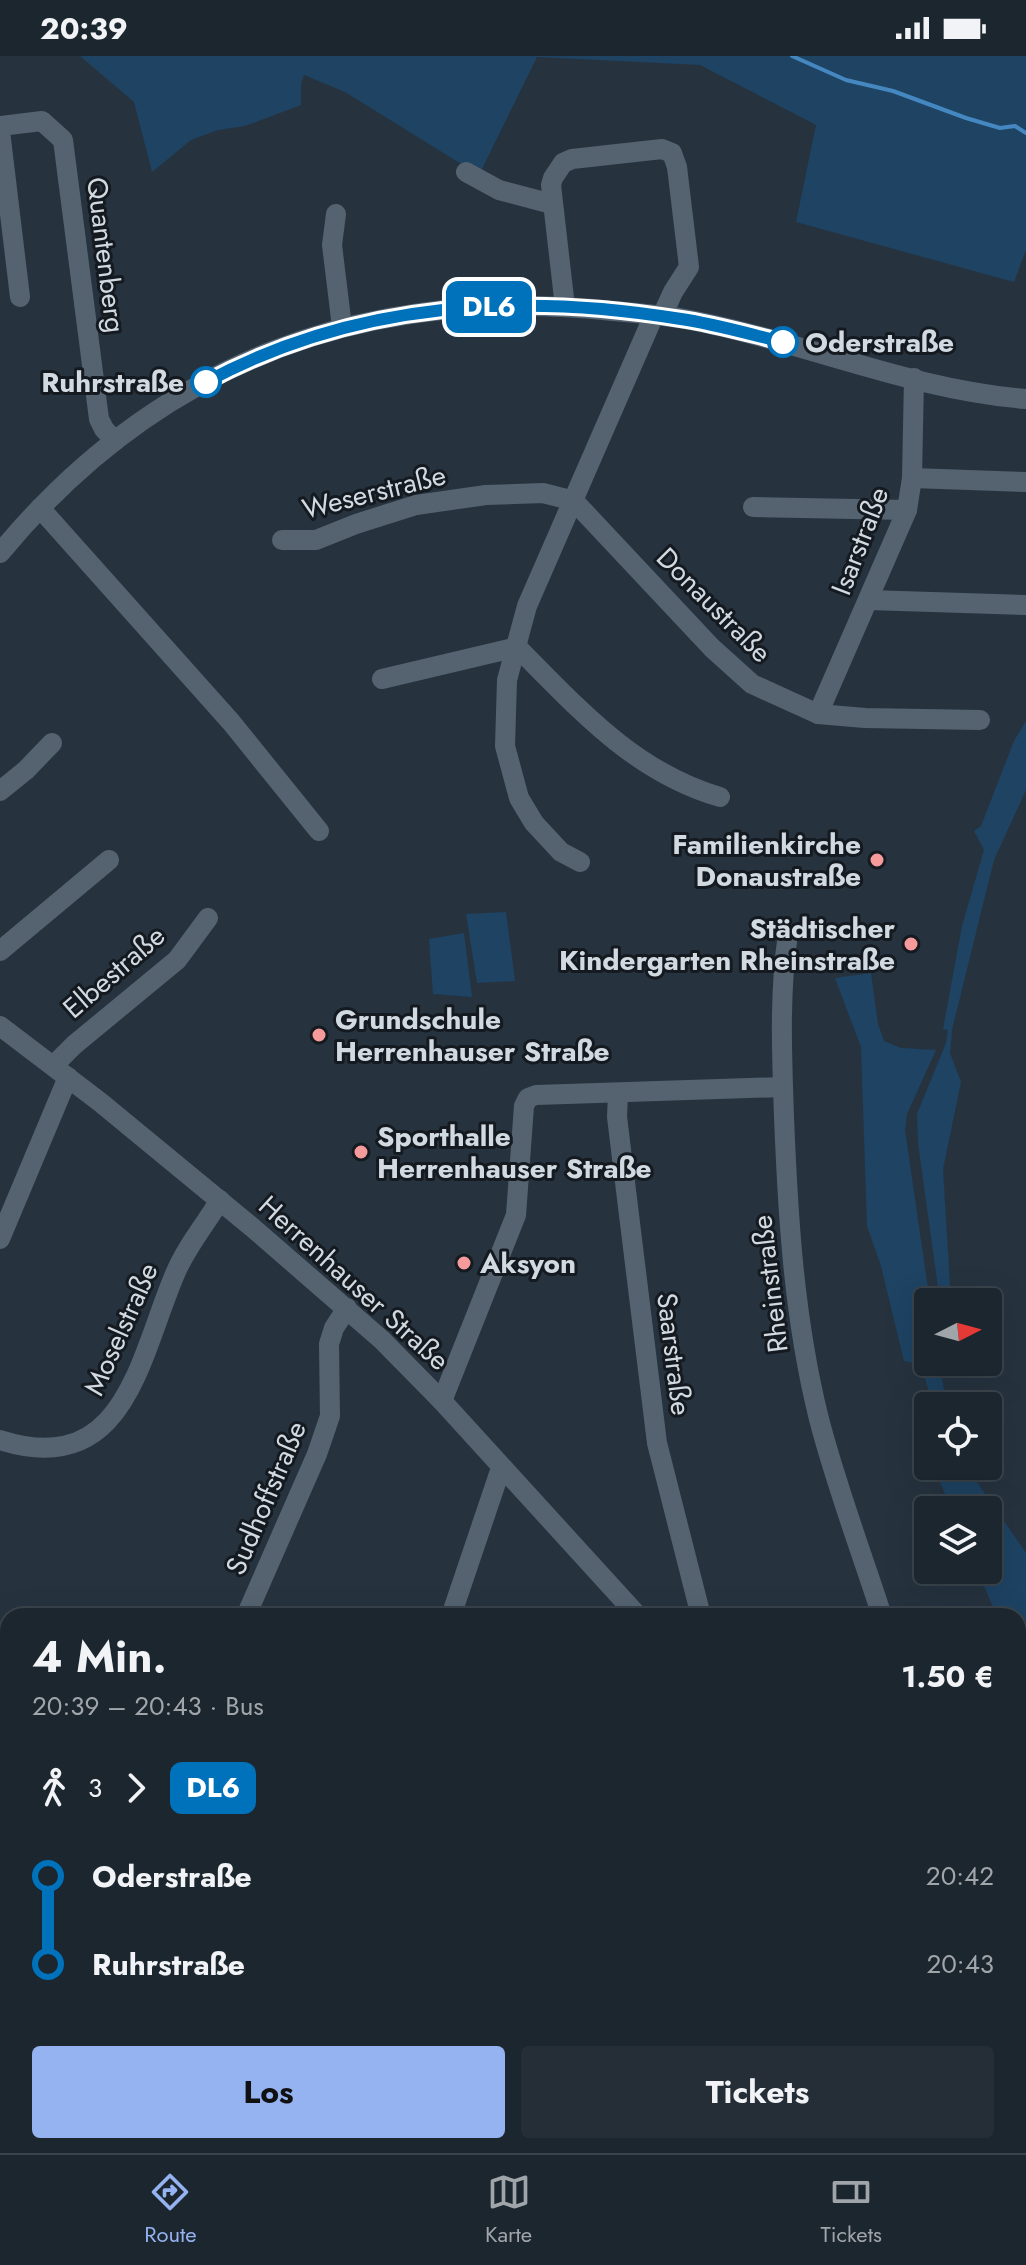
<!DOCTYPE html>
<html lang="de">
<head>
<meta charset="utf-8">
<style>
	:root { --surface:#1c262f; --page:#252e37; --text:#f1f3f6; --muted:#a0a5aa; --line:#3a434b; --accent:#95b2f1 }
	body { margin:0; font-family:Jost,sans-serif; background:var(--page); color:var(--text); height:100vh; display:flex; flex-direction:column; font-size:30px; white-space:nowrap }
	* { box-sizing:border-box; margin:0 }
	p { font-size:26px; color:var(--muted) }
	.icon { flex:none; width:44px; height:44px; fill:none; stroke:currentColor; stroke-width:2; stroke-linecap:round; stroke-linejoin:round }
	.map { position:relative; flex:1; overflow:hidden }
	.panel { position:absolute; left:0px; top:1552px; width:1026px; height:546px; display:flex; flex-direction:column; background:var(--surface); border-radius:24px 24px 0 0; box-shadow:0 8px 32px #0002,0 0 0 2px var(--line) }
	.panel>* { flex:none }
	.badge { padding:0 16px; border-radius:12px; font-size:28px; line-height:52px }
	.needle { width:52px; rotate:84deg }
	.tools { position:absolute; left:914px; top:1232px; display:grid; gap:16px }
	.tools a { display:grid; place-items:center; width:88px; height:88px; border-radius:8px; background:var(--surface); box-shadow:0 8px 32px #0002,0 0 0 2px var(--line); font-size:40px }
	.map>.badge { position:absolute; translate:-50% -50%; box-shadow:0 0 0 4px #fff }
	.legs { display:flex; align-items:center; gap:12px; height:88px; padding:0 32px; font-size:26px }
	.legs p { margin-inline-start:auto }
	.head { display:flex; align-items:center; justify-content:space-between; height:136px; padding:0 32px }
	h1 { font-size:44px; font-weight:700; line-height:60px }
	.cta { display:flex; gap:16px; margin-top:auto; padding:16px 32px }
	.cta a { flex:1; height:92px; border-radius:8px; background:var(--accent); color:#111; font-size:32px; font-weight:700; line-height:92px; text-align:center }
	.cta a+a { background:var(--page); color:var(--text) }
	ul { padding:0 32px; list-style:none }
	li { display:flex; align-items:center; gap:28px; height:88px; font-size:30px }
	li i { display:grid; place-items:center; width:12px; height:100%; margin:0 10px; background:currentColor }
	li i::after { content:''; width:20px; height:20px; margin:-10px; border:6px solid; border-radius:50%; background:var(--surface) }
	li p { margin-inline-start:auto }
	li:first-child i { background:linear-gradient(#0000 50%,currentColor 0) }
	li:last-child i { background:linear-gradient(currentColor 50%,#0000 0) }
	.status { display:flex; justify-content:space-between; align-items:center; height:56px; padding:0 40px; background:var(--surface); direction:ltr }
	.status svg { height:22px; fill:currentColor }
	.dock { display:flex; justify-content:space-around; align-items:center; height:112px; border-top:2px solid var(--line); background:var(--surface); font-size:22px; color:var(--muted) }
	.dock a { display:grid; justify-items:center; gap:4px }
	.dock .current { color:var(--accent) }
	.map>svg:first-child { display:block }
	.green { fill:#1e4363 }
	.lines { fill:none; stroke-linecap:round; stroke-linejoin:round }
	.stream { stroke:#4588c1; stroke-width:4 }
	.minor { stroke:#556371; stroke-width:20 }
	.line-1-casing { stroke:#fff; stroke-width:18 }
	.line-1 { stroke:#0072bc; stroke-width:12 }
	.stop-1-dot { fill:#fff; stroke:#0072bc; stroke-width:4 }
	.poi-dot { fill:#f59b9c; stroke:#141a1f; stroke-width:3 }
	.labels { text-anchor:middle; dominant-baseline:central; stroke-width:6; stroke-linejoin:round; paint-order:stroke }
	.street-label { font-size:28px; fill:#d1d9e1; stroke:#141a1f }
	.stop-label { font-size:28px; font-weight:bold; fill:#d1d9e1; stroke:#141a1f; text-anchor:start }
	.poi-label { font-size:28px; font-weight:bold; fill:#d1d9e1; stroke:#141a1f; text-anchor:start }
</style>
</head>
<body>
<div class="status"><b>20:39</b><svg viewBox="0 0 49 12"><path d="M0 12V9h3v3zM5 12V6h3v6zM10 12V3h3v9zM15 12V0h3v12zM26 1h20v11H26zM47 4h2v5h-2z"/></svg></div>
<div class="map">
<svg width="1026" height="2097" viewBox="0 0 1026 2097">
	<rect width="100%" height="100%" fill="#26333f"/>
	<g class="green">
		<path d="M 80,0 L 1026,0 L 1026,194 L 1014,226 L 796,166 L 816,69 L 700,9 L 537,1 L 479,119 L 345,36 L 304,19 L 301,28 L 301,49 L 245,70 L 218,74 L 191,84 L 152,116 L 134,46 Z"/>
		<path d="M 1026,665 L 1026,734 L 994,804 L 952,974 L 950,997 L 961,1026 L 943,1113 L 951,1246 L 940,1246 L 918,1087 L 917,1058 L 946,987 L 948,974 L 943,973 L 962,870 L 984,794 L 974,775 L 981,770 L 1014,685 Z"/>
		<path d="M 506,856 L 515,925 L 477,927 L 466,858 Z"/>
		<path d="M 464,877 L 472,941 L 433,938 L 429,883 Z"/>
		<path d="M 871,917 L 878,968 L 884,985 L 901,992 L 936,994 L 907,1058 L 905,1074 L 930,1246 L 928,1246 L 928,1306 L 939,1306 L 947,1350 L 934,1350 L 920,1308 L 904,1305 L 881,1210 L 867,1170 L 861,991 L 835,922 Z"/>
		<path d="M 933,1410 L 966,1410 L 1026,1497 L 1026,1597 L 1018,1596 L 1018,1560 L 997,1560 L 977,1514 L 988,1514 L 988,1454 L 952,1454 Z"/>
		<path d="M 186,2090 L 293,2090 L 287,2097 L 183,2097 Z"/>
	</g>
	<g class="lines">
		<path class="stream" d="M 792,0 L 846,24 L 893,35 L 966,62 L 1000,72 L 1015,70 L 1026,77"/>
		<g class="minor">
			<path d="M 0,70 L 42,65 L 63,84 L 99,363 L 104,373 L 115,385"/>
			<path d="M 0,75 L 20,241"/>
			<path d="M 466,116 L 499,134 L 552,148"/>
			<path d="M 336,158 L 332,189 L 342,271"/>
			<path d="M 565,251 L 551,129 L 553,122 L 563,107 L 572,103 L 662,93 L 672,97 L 677,111 L 689,211 L 673,236 L 662,260"/>
			<path d="M 912,422 L 1026,426"/>
			<path d="M 753,451 L 907,454"/>
			<path d="M 40,452 L 231,666 L 319,775"/>
			<path d="M 282,484 L 316,484 L 356,468 L 416,449 L 486,439 L 543,437 L 574,445 L 712,592 L 752,628 L 818,658 L 865,662 L 980,664"/>
			<path d="M 0,497 C 159,305 367,229 613,255 C 637,257 661,259 685,263 C 799,284 910,334 1026,343"/>
			<path d="M 869,544 L 1026,549"/>
			<path d="M 382,623 L 517,591 C 579,653 634,716 720,741"/>
			<path d="M 818,658 L 907,454 L 912,422 L 914,322"/>
			<path d="M 0,735 L 26,714 L 52,687"/>
			<path d="M 580,806 L 561,796 L 534,767 L 519,742 L 505,690 L 507,624 L 527,550 L 654,259"/>
			<path d="M 788,878 C 779,937 782,1001 784,1061 C 788,1162 794,1263 819,1363 C 836,1429 861,1495 882,1560"/>
			<path d="M 0,895 L 109,804"/>
			<path d="M 0,970 L 100,1046 L 253,1172 L 382,1284 L 442,1345 L 638,1560"/>
			<path d="M 54,1009 L 74,989 L 177,904 L 208,862"/>
			<path d="M 618,1038 L 617,1061 L 657,1387 L 701,1560"/>
			<path d="M 0,1183 L 68,1021"/>
			<path d="M 442,1345 L 516,1159 L 524,1050 L 528,1042 L 536,1039 L 783,1031"/>
			<path d="M 0,1384 C 125,1424 139,1302 175,1218 C 186,1191 205,1169 220,1144"/>
			<path d="M 246,1560 L 317,1398 L 330,1360 L 329,1288 L 334,1272 L 347,1252"/>
			<path d="M 451,1560 L 501,1412"/>
			<path d="M 0,1601 L 8,1608"/>
			<path d="M 0,1920 L 8,1940"/>
			<path d="M 1018,2000 L 1026,2008"/>
			<path d="M 422,2090 L 431,2097"/>
			<path d="M 175,2097 L 178,2090"/>
			<path d="M 735,2097 L 740,2090"/>
		</g>
	</g>
	<g class="lines">
		<g class="line-1-casing">
			<path id="line-1" d="M 206,326 C 353,247 518,236 681,263 C 715,268 749,278 783,286"/>
		</g>
		<use href="#line-1" class="line-1"/>
	</g>
	<g class="stop-1-dot">
		<circle cx="783" cy="286" r="14"/>
		<circle cx="206" cy="326" r="14"/>
	</g>
	<g class="poi-dot">
		<circle cx="877" cy="804" r="8"/>
		<circle cx="911" cy="888" r="8"/>
		<circle cx="319" cy="979" r="8"/>
		<circle cx="361" cy="1096" r="8"/>
		<circle cx="464" cy="1207" r="8"/>
	</g>
	<g class="labels">
		<g class="street-label">
			<text transform="translate(106 199) rotate(83)">Quantenberg</text>
			<text transform="translate(374 436) rotate(-14)">Weserstraße</text>
			<text transform="translate(860 485) rotate(-69)">Isarstraße</text>
			<text transform="translate(714 549) rotate(45)">Donaustraße</text>
			<text transform="translate(114 916) rotate(-41)">Elbestraße</text>
			<text transform="translate(354 1227) rotate(42)">Herrenhauser Straße</text>
			<text transform="translate(770 1228) rotate(-97)">Rheinstraße</text>
			<text transform="translate(121 1273) rotate(-66)">Moselstraße</text>
			<text transform="translate(674 1298) rotate(83)">Saarstraße</text>
			<text transform="translate(266 1442) rotate(-67)">Sudhoffstraße</text>
		</g>
		<g class="stop-label">
			<text x="805" y="286">Oderstraße</text>
			<text x="184" y="326" text-anchor="end">Ruhrstraße</text>
		</g>
		<g class="poi-label">
			<text x="861" y="788" text-anchor="end">Familienkirche<tspan x="861" dy="32">Donaustraße</tspan></text>
			<text x="895" y="872" text-anchor="end">Städtischer<tspan x="895" dy="32">Kindergarten Rheinstraße</tspan></text>
			<text x="335" y="963">Grundschule<tspan x="335" dy="32">Herrenhauser Straße</tspan></text>
			<text x="377" y="1080">Sporthalle<tspan x="377" dy="32">Herrenhauser Straße</tspan></text>
			<text x="480" y="1207">Aksyon</text>
		</g>
	</g>
</svg>
<div class="tools">
<a><svg class="needle" viewBox="-14 -14 28 28"><path d="M0-13l5 13h-10z" fill="#e53935"/><path d="M0 13l5-13h-10z" fill="#a0a5aa"/></svg></a>
<a><svg class="icon" aria-label="locate" viewBox="0 0 24 24"><circle cx="12" cy="12" r="6"/><path d="M12 2v4M12 18v4M2 12h4M18 12h4"/></svg></a>
<a><svg class="icon" aria-label="layers" viewBox="0 0 24 24"><path d="M12 4l9 5-9 5-9-5zM3 14l9 5 9-5"/></svg></a>
</div>
<b class="badge" style="left:489px;top:251px;background:#0072bc;color:#fff">DL6</b>
<section class="panel">
<div class="head"><div><h1>4 Min.</h1><p>20:39 – 20:43 · Bus</p></div><b>1.50 €</b></div>
<div class="legs"><svg class="icon" aria-label="walk" viewBox="0 0 24 24"><circle cx="13" cy="4" r="2"/><path d="M13 8l-2 6 4 7M11 14l-3 7M7 12l3-4h3l4 4"/></svg>3<svg class="icon" aria-label="forward" viewBox="0 0 24 24"><path d="M9 5l7 7-7 7"/></svg><b class="badge" style="background:#0072bc;color:#fff">DL6</b></div>
<ul>
<li><i style="color:#0072bc"></i><b>Oderstraße</b><p>20:42</p></li>
<li><i style="color:#0072bc"></i><b>Ruhrstraße</b><p>20:43</p></li>
</ul>
<div class="cta"><a>Los</a><a>Tickets</a></div>
</section>
</div>
<nav class="dock">
<a class="current"><svg class="icon" aria-label="directions" viewBox="0 0 24 24"><path d="M12 3l9 9-9 9-9-9zM9 14v-3h6M13 9l2 2-2 2"/></svg>Route</a>
<a><svg class="icon" aria-label="map" viewBox="0 0 24 24"><path d="M3 6l6-2 6 2 6-2v14l-6 2-6-2-6 2zM9 4v14M15 6v14"/></svg>Karte</a>
<a><svg class="icon" aria-label="tickets" viewBox="0 0 24 24"><path d="M3 7h18v10H3zM15 7v10"/></svg>Tickets</a>
</nav>
</body>
</html>
